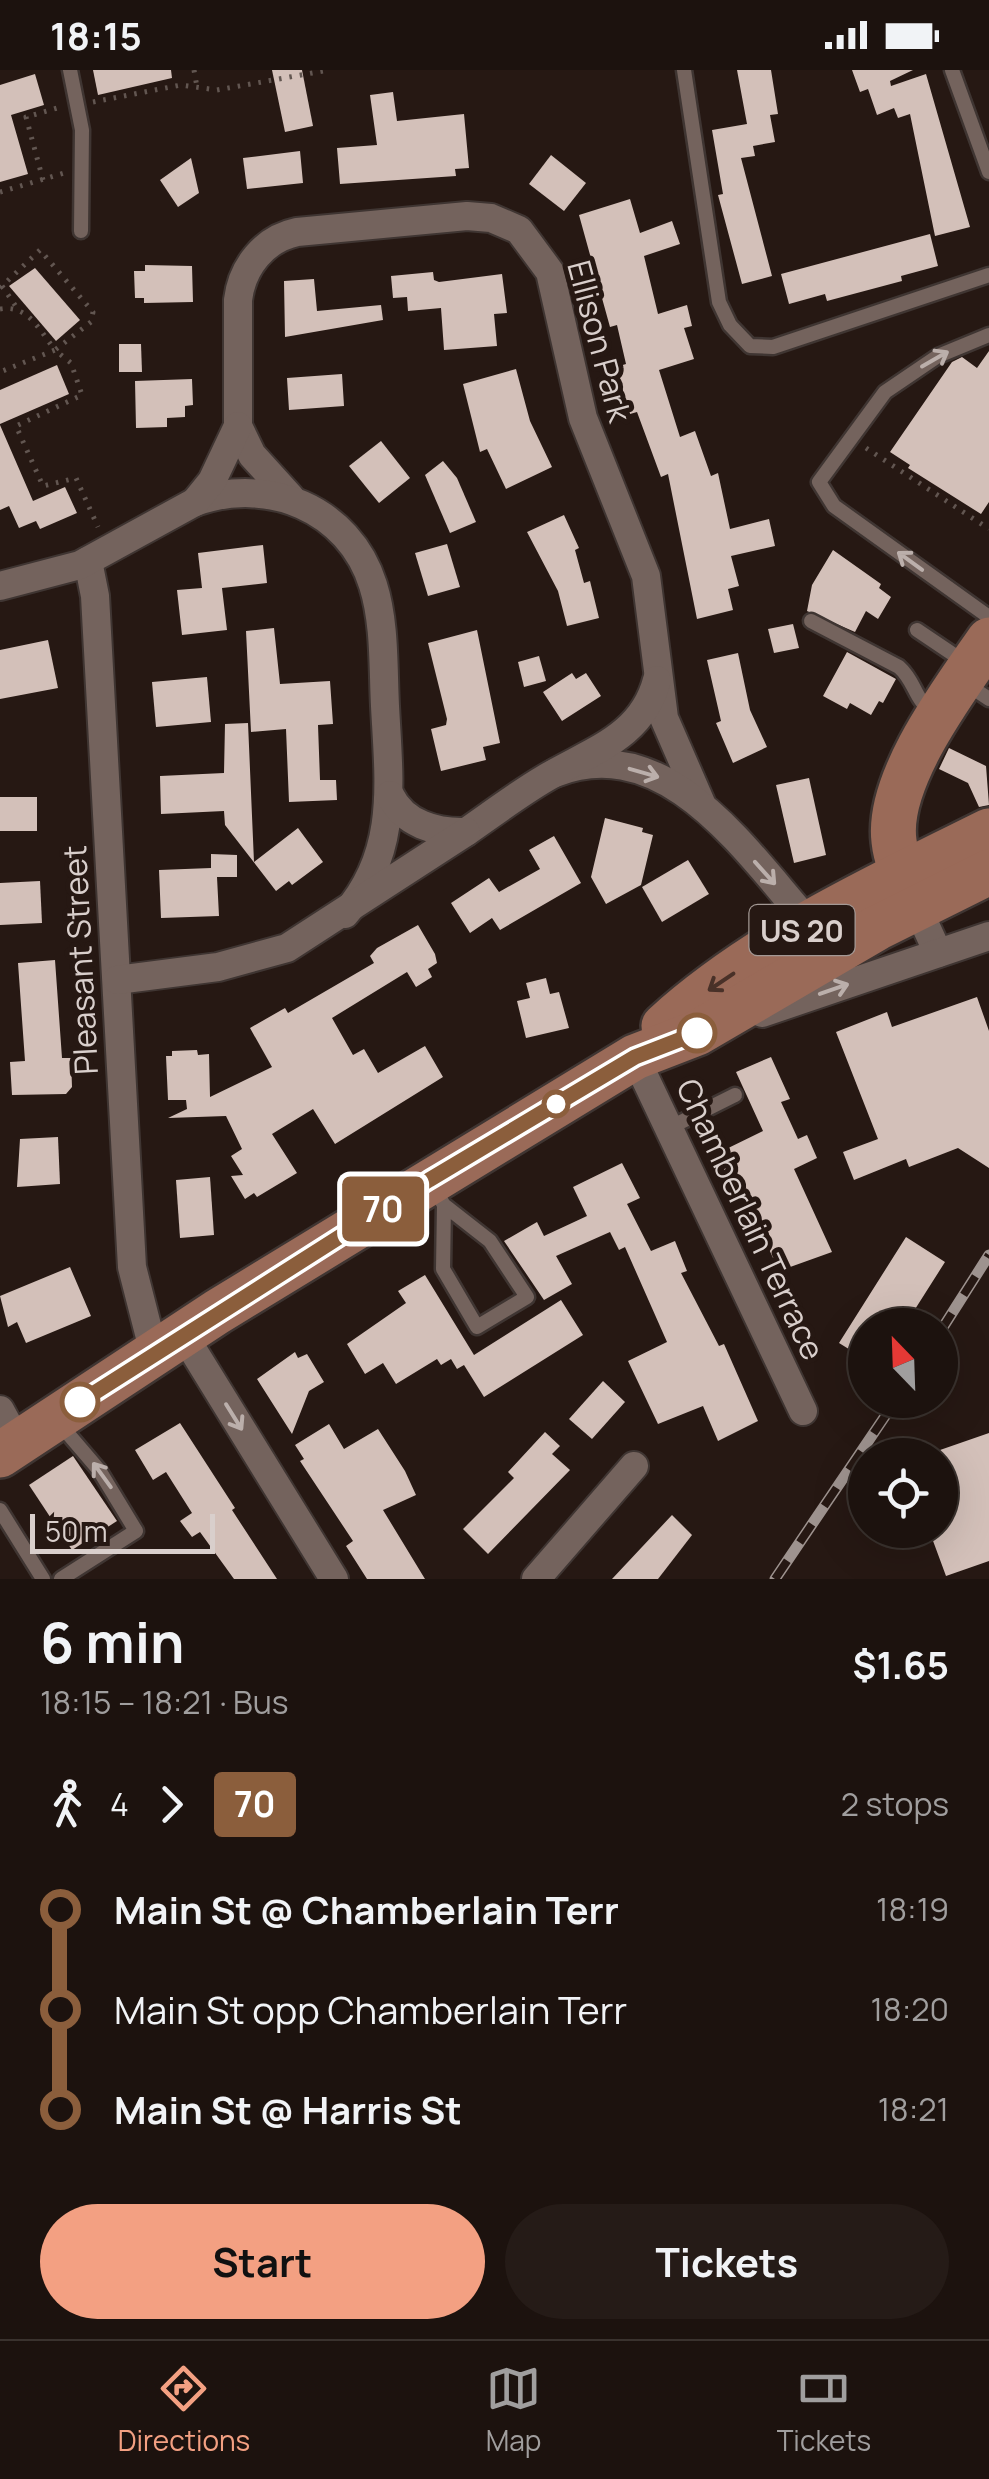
<!DOCTYPE html>
<html lang="en">
<head>
<meta charset="utf-8">
<style>
	:root { --surface:#1c120e; --page:#251b17; --text:#f1f3f6; --muted:#a09e9e; --line:#3a322e; --accent:#f3a082 }
	body { margin:0; font-family:Manrope,sans-serif; background:var(--page); color:var(--text); height:100vh; display:flex; flex-direction:column; font-size:38px; white-space:nowrap }
	* { box-sizing:border-box; margin:0 }
	p { font-size:32px; color:var(--muted) }
	.icon { flex:none; width:55px; height:55px; fill:none; stroke:currentColor; stroke-width:2; stroke-linecap:round; stroke-linejoin:round }
	.map { position:relative; height:1509px; overflow:hidden }
	.panel { display:flex; flex-direction:column; background:var(--surface); flex:1 }
	.panel>* { flex:none }
	.badge { padding:0 20px; border-radius:8px; font-size:35px; line-height:65px }
	.needle { width:65px; rotate:337deg }
	.fabs { position:absolute; left:848px; top:1238px; display:grid; gap:20px }
	.fabs a { display:grid; place-items:center; width:110px; height:110px; border-radius:50%; background:var(--surface); box-shadow:0 10px 40px #0002,0 0 0 2px var(--line); font-size:50px }
	.scale { position:absolute; left:30px; bottom:25px; width:185px; box-sizing:border-box; padding-left:10px; border:5px solid #d9cfcc; border-top:0; font-size:28px; line-height:35px; white-space:nowrap; color:#d9cfcc; -webkit-text-stroke:8px #261813; paint-order:stroke }
	.map>.badge { position:absolute; translate:-50% -50%; box-shadow:0 0 0 5px #fff }
	.legs { display:flex; align-items:center; gap:15px; height:110px; padding:0 40px; font-size:32px }
	.legs p { margin-inline-start:auto }
	.head { display:flex; align-items:center; justify-content:space-between; height:170px; padding:0 40px }
	h1 { font-size:55px; font-weight:700; line-height:75px }
	.primary-button { display:flex; gap:20px; margin-top:auto; padding:20px 40px }
	.primary-button a { flex:1; height:115px; border-radius:60px; background:var(--accent); color:#111; font-size:40px; font-weight:700; line-height:115px; text-align:center }
	.primary-button a+a { background:var(--page); color:var(--text) }
	ul { padding:0 40px; list-style:none }
	li { display:flex; align-items:center; gap:35px; height:100px; font-size:38px }
	li i { display:grid; place-items:center; width:15px; height:100%; margin:0 12px; background:currentColor }
	li i::after { content:''; width:25px; height:25px; margin:-12px; border:8px solid; border-radius:50%; background:var(--surface) }
	li p { margin-inline-start:auto }
	li:first-child i { background:linear-gradient(#0000 50%,currentColor 0) }
	li:last-child i { background:linear-gradient(currentColor 50%,#0000 0) }
	.status { display:flex; justify-content:space-between; align-items:center; height:70px; padding:0 50px; background:var(--surface); direction:ltr }
	.status svg { height:28px; fill:currentColor }
	.tab-bar { display:flex; justify-content:space-around; align-items:center; height:140px; border-top:2px solid var(--line); background:var(--surface); font-size:28px; color:var(--muted) }
	.tab-bar a { display:grid; justify-items:center; gap:5px }
	.tab-bar .on { color:var(--accent) }
	.map>svg:first-child { display:block }
	.building { fill:#d3c0b9 }
	.lines { fill:none; stroke-linecap:round; stroke-linejoin:round }
	.service-casing { stroke:#3f3532; stroke-width:19 }
	.minor-casing { stroke:#3f3532; stroke-width:32 }
	.primary-casing { stroke:#3f3532; stroke-width:50 }
	.path { stroke:#625651; stroke-width:5; stroke-dasharray:2.5 8; stroke-linecap:butt }
	.service { stroke:#74635d; stroke-width:14 }
	.minor { stroke:#74635d; stroke-width:28 }
	.primary { stroke:#9a6a58; stroke-width:45 }
	.rail-casing { stroke:#9e938f; stroke-width:11 }
	.rail { stroke:#261813; stroke-width:8; stroke-dasharray:22; stroke-linecap:butt }
	.oneway { stroke:#bbafab }
	.oneway2 { stroke:#493128 }
	.line-1-casing { stroke:#fff; stroke-width:22 }
	.line-1 { stroke:#8b5e3c; stroke-width:15 }
	.stop-1-dot { fill:#fff; stroke:#8b5e3c; stroke-width:5 }
	.labels { text-anchor:middle; dominant-baseline:central; stroke-width:10; stroke-linejoin:round; paint-order:stroke }
	.shield { fill:#261813; stroke:#a39894; stroke-width:2.5 }
	.shield-label { font-size:30px; font-weight:bold; fill:#d9cfcc }
	.street-label { font-size:32px; fill:#d9cfcc; stroke:#261813 }
</style>
</head>
<body>
<div class="status"><b>18:15</b><svg viewBox="0 0 49 12"><path d="M0 12V9h3v3zM5 12V6h3v6zM10 12V3h3v9zM15 12V0h3v12zM26 1h20v11H26zM47 4h2v5h-2z"/></svg></div>
<div class="map">
<svg width="989" height="1509" viewBox="0 0 989 1509">
	<rect width="100%" height="100%" fill="#261813"/>
	<g class="building">
		<path d="M 93,0 L 171,0 L 172,8 L 98,25 Z"/>
		<path d="M 272,0 L 302,0 L 313,56 L 285,62 Z"/>
		<path d="M 737,0 L 771,0 L 778,44 L 770,45 L 775,72 L 753,76 L 755,86 L 741,88 L 772,206 L 742,214 L 718,125 L 723,124 L 712,60 L 747,54 Z"/>
		<path d="M 852,0 L 913,0 L 890,11 L 891,16 L 926,4 L 970,157 L 935,166 L 910,44 L 898,48 L 894,38 L 877,45 L 868,19 L 860,22 Z"/>
		<path d="M 35,4 L 44,35 L 11,45 L 28,104 L 0,112 L 0,15 Z"/>
		<path d="M 393,22 L 397,51 L 464,44 L 469,98 L 455,99 L 456,106 L 340,114 L 337,78 L 377,75 L 370,25 Z"/>
		<path d="M 300,81 L 303,113 L 247,119 L 243,88 Z"/>
		<path d="M 551,85 L 586,113 L 564,141 L 529,114 Z"/>
		<path d="M 191,88 L 199,123 L 178,137 L 160,110 Z"/>
		<path d="M 630,129 L 640,163 L 672,151 L 680,174 L 644,186 L 658,244 L 687,235 L 692,256 L 684,258 L 694,289 L 659,300 L 680,367 L 695,361 L 711,406 L 718,403 L 730,459 L 769,449 L 775,476 L 731,486 L 739,516 L 728,519 L 733,540 L 697,549 L 668,404 L 661,407 L 637,342 L 630,344 L 616,297 L 626,294 L 617,255 L 610,257 L 579,145 Z"/>
		<path d="M 930,164 L 938,196 L 901,206 L 902,211 L 827,231 L 825,224 L 789,234 L 781,204 Z"/>
		<path d="M 145,195 L 192,196 L 193,232 L 144,233 L 144,228 L 135,228 L 134,201 L 145,201 Z"/>
		<path d="M 35,198 L 80,250 L 56,271 L 9,216 Z"/>
		<path d="M 433,202 L 434,210 L 439,212 L 502,204 L 507,243 L 494,244 L 497,276 L 444,280 L 441,238 L 408,241 L 407,227 L 393,228 L 391,206 Z"/>
		<path d="M 314,209 L 317,241 L 381,235 L 383,250 L 285,267 L 284,211 Z"/>
		<path d="M 119,274 L 141,274 L 142,302 L 119,302 Z"/>
		<path d="M 989,281 L 989,432 L 981,444 L 908,398 L 910,395 L 890,382 L 952,292 L 962,287 L 977,298 Z"/>
		<path d="M 57,295 L 69,324 L 0,354 L 0,320 Z"/>
		<path d="M 516,299 L 530,351 L 552,397 L 506,419 L 487,379 L 480,382 L 463,314 Z"/>
		<path d="M 342,304 L 344,336 L 289,340 L 287,308 Z"/>
		<path d="M 192,309 L 193,335 L 185,336 L 185,347 L 167,348 L 167,357 L 136,358 L 135,311 Z"/>
		<path d="M 0,355 L 33,431 L 65,417 L 77,443 L 40,459 L 36,451 L 19,458 L 9,436 L 0,440 Z"/>
		<path d="M 381,371 L 410,408 L 379,433 L 349,396 Z"/>
		<path d="M 443,391 L 457,408 L 476,452 L 450,463 L 425,405 Z"/>
		<path d="M 564,445 L 579,478 L 575,480 L 584,513 L 590,511 L 599,548 L 567,556 L 558,521 L 527,462 Z"/>
		<path d="M 447,474 L 460,517 L 428,526 L 415,483 Z"/>
		<path d="M 263,475 L 267,513 L 222,518 L 227,560 L 182,565 L 177,520 L 202,518 L 198,483 Z"/>
		<path d="M 833,480 L 881,514 L 879,518 L 891,527 L 878,549 L 866,541 L 855,562 L 807,541 L 812,515 Z"/>
		<path d="M 793,554 L 799,578 L 774,583 L 768,559 Z"/>
		<path d="M 274,558 L 280,614 L 330,611 L 333,654 L 318,655 L 320,710 L 336,710 L 337,730 L 289,732 L 286,659 L 251,662 L 246,561 Z"/>
		<path d="M 477,560 L 500,673 L 483,677 L 486,690 L 441,701 L 431,659 L 446,655 L 447,649 L 428,573 Z"/>
		<path d="M 48,570 L 58,618 L 0,629 L 0,580 Z"/>
		<path d="M 847,582 L 896,609 L 883,633 L 879,631 L 871,645 L 850,633 L 847,639 L 823,626 Z"/>
		<path d="M 738,583 L 750,640 L 767,677 L 733,693 L 716,653 L 721,651 L 707,590 Z"/>
		<path d="M 539,586 L 546,611 L 524,617 L 518,592 Z"/>
		<path d="M 572,603 L 576,609 L 586,603 L 601,626 L 562,651 L 543,622 Z"/>
		<path d="M 207,607 L 211,652 L 156,657 L 152,612 Z"/>
		<path d="M 248,653 L 254,792 L 298,758 L 323,792 L 292,815 L 289,811 L 276,821 L 225,755 L 224,741 L 161,744 L 160,706 L 224,703 L 225,654 Z"/>
		<path d="M 949,678 L 986,696 L 989,735 L 979,737 L 968,713 L 939,699 Z"/>
		<path d="M 809,708 L 826,785 L 794,793 L 776,715 Z"/>
		<rect x="0" y="727" width="37" height="34"/>
		<path d="M 605,748 L 643,758 L 642,762 L 653,765 L 641,815 L 606,834 L 591,807 Z"/>
		<path d="M 554,766 L 581,813 L 500,860 L 492,848 L 470,863 L 451,833 L 489,808 L 499,822 L 540,799 L 529,780 Z"/>
		<path d="M 211,784 L 237,785 L 237,807 L 217,807 L 219,846 L 161,848 L 159,800 L 211,798 Z"/>
		<path d="M 688,790 L 709,824 L 662,852 L 642,817 Z"/>
		<path d="M 40,811 L 42,853 L 0,855 L 0,813 Z"/>
		<path d="M 418,855 L 435,884 L 437,893 L 428,899 L 432,907 L 416,917 L 407,902 L 332,948 L 353,985 L 364,979 L 378,1003 L 425,976 L 443,1007 L 335,1074 L 313,1039 L 272,1064 L 297,1103 L 257,1127 L 254,1123 L 245,1129 L 231,1106 L 243,1105 L 231,1086 L 242,1079 L 226,1046 L 168,1048 L 187,1039 L 186,1030 L 168,1030 L 166,986 L 172,986 L 172,981 L 197,980 L 198,985 L 209,984 L 210,1027 L 272,997 L 250,958 L 285,938 L 288,943 L 374,893 L 370,886 L 377,878 Z"/>
		<path d="M 55,890 L 62,988 L 71,988 L 72,1017 L 66,1024 L 12,1025 L 10,992 L 25,991 L 18,893 Z"/>
		<path d="M 546,908 L 550,924 L 559,922 L 569,958 L 526,968 L 517,931 L 530,928 L 526,913 Z"/>
		<path d="M 977,927 L 989,961 L 989,1098 L 958,1078 L 909,1097 L 906,1089 L 854,1110 L 843,1082 L 878,1069 L 836,962 L 887,942 L 892,957 Z"/>
		<path d="M 771,987 L 790,1029 L 781,1032 L 798,1069 L 807,1065 L 817,1088 L 794,1099 L 832,1182 L 779,1201 L 757,1153 L 753,1155 L 716,1084 L 763,1061 L 736,1002 Z"/>
		<path d="M 58,1067 L 60,1114 L 17,1117 L 20,1069 Z"/>
		<path d="M 622,1093 L 640,1128 L 627,1134 L 651,1181 L 675,1171 L 687,1201 L 681,1203 L 719,1276 L 724,1274 L 758,1351 L 718,1371 L 703,1336 L 658,1354 L 628,1291 L 667,1272 L 625,1177 L 619,1180 L 610,1162 L 556,1186 L 572,1214 L 544,1230 L 504,1171 L 537,1152 L 544,1166 L 587,1146 L 573,1117 Z"/>
		<path d="M 210,1107 L 214,1165 L 180,1168 L 176,1110 Z"/>
		<path d="M 906,1167 L 945,1192 L 905,1255 L 865,1255 L 865,1289 L 839,1273 Z"/>
		<path d="M 70,1197 L 91,1246 L 26,1273 L 17,1252 L 8,1257 L 0,1226 Z"/>
		<path d="M 425,1205 L 474,1285 L 561,1230 L 583,1265 L 484,1327 L 464,1295 L 457,1299 L 451,1289 L 441,1295 L 437,1289 L 396,1314 L 383,1293 L 365,1304 L 347,1274 L 406,1233 L 398,1221 Z"/>
		<path d="M 295,1282 L 298,1288 L 307,1284 L 324,1312 L 309,1321 L 292,1364 L 257,1309 Z"/>
		<path d="M 603,1311 L 625,1332 L 592,1369 L 569,1349 Z"/>
		<path d="M 180,1353 L 235,1438 L 232,1440 L 277,1509 L 234,1509 L 200,1462 L 192,1467 L 180,1451 L 192,1443 L 166,1402 L 153,1410 L 135,1380 Z"/>
		<path d="M 329,1354 L 344,1379 L 378,1359 L 405,1401 L 416,1425 L 383,1440 L 425,1509 L 367,1509 L 346,1476 L 353,1471 L 300,1391 L 304,1389 L 295,1375 Z"/>
		<path d="M 545,1362 L 560,1376 L 552,1384 L 570,1400 L 488,1484 L 463,1459 L 514,1408 L 508,1402 Z"/>
		<path d="M 989,1363 L 989,1491 L 946,1506 L 929,1460 L 940,1460 L 940,1380 Z"/>
		<path d="M 73,1386 L 117,1451 L 72,1480 L 29,1415 Z"/>
		<path d="M 672,1445 L 692,1465 L 658,1509 L 612,1509 Z"/>
	</g>
	<g class="lines">
		<g class="service-casing">
			<g id="service">
				<path d="M 70,0 L 82,60 L 81,161"/>
				<path d="M 684,0 L 719,232 L 730,255 L 750,276 L 773,277 L 989,205"/>
				<path d="M 952,0 L 989,102"/>
				<path d="M 989,265 L 938,286 L 885,322 L 819,412 L 834,436 L 989,547"/>
				<path d="M 811,551 L 899,597 C 916,612 914,630 934,643"/>
				<path d="M 917,560 L 966,593"/>
				<path d="M 965,613 L 989,629"/>
				<path d="M 669,1058 L 735,1025"/>
				<path d="M 432,1115 L 444,1135 L 443,1199 L 477,1257 L 527,1227 L 490,1171 L 444,1135"/>
				<path d="M 58,1352 L 99,1400 L 136,1461 L 61,1509"/>
				<path d="M 0,1440 L 43,1509"/>
			</g>
		</g>
		<g class="minor-casing">
			<g id="minor">
				<path d="M 290,427 L 252,385 L 238,356 L 238,230 C 242,197 264,169 297,162 L 467,146 L 491,148 L 519,160 L 550,202 L 583,348 L 646,506 L 664,648 L 701,733"/>
				<path d="M 195,432 C 267,406 349,438 373,515 C 385,553 383,596 385,636 C 389,712 399,783 345,844"/>
				<path d="M 88,491 L 95,526 L 132,1197 L 154,1283"/>
				<path d="M 0,516 L 80,495 L 195,432 L 212,411 L 238,356"/>
				<path d="M 555,703 C 668,659 747,784 811,855 L 823,860"/>
				<path d="M 390,725 C 404,754 436,763 466,762 C 492,744 517,725 544,709 C 590,681 642,668 657,610"/>
				<path d="M 903,843 L 917,837 L 938,883"/>
				<path d="M 117,910 L 218,897 L 287,878 L 466,762"/>
				<path d="M 762,943 L 989,866"/>
				<path d="M 635,987 L 803,1341"/>
				<path d="M 183,1264 L 334,1509"/>
				<path d="M 0,1340 L 18,1373"/>
				<path d="M 536,1509 L 634,1396"/>
			</g>
		</g>
		<g class="primary-casing">
			<g id="primary">
				<path d="M 914,829 C 906,811 896,791 894,771 C 886,709 956,618 989,570"/>
				<path d="M 664,956 C 756,872 878,816 989,761"/>
				<path d="M 0,1385 L 217,1242 L 635,987 L 697,963 L 877,858 L 989,802"/>
			</g>
		</g>
		<g class="path">
			<path d="M 194,0 L 197,17"/>
			<path d="M 93,32 L 181,15 L 217,20 L 329,0"/>
			<path d="M 43,110 L 26,47 L 61,37"/>
			<path d="M 0,122 L 64,103"/>
			<path d="M 2,216 L 17,238"/>
			<path d="M 0,218 L 40,180 L 93,242 L 91,252 L 55,280 L 71,293 L 82,325 L 16,356 L 43,416 L 76,408 L 98,457"/>
			<path d="M 0,239 C 28,234 40,261 55,280 L 0,302"/>
			<path d="M 866,378 L 989,459"/>
		</g>
		<use href="#service" class="service"/>
		<use href="#minor" class="minor"/>
		<use href="#primary" class="primary"/>
		<g class="rail-casing">
			<g id="rail">
				<path d="M 940,1262 L 989,1185"/>
				<path d="M 775,1509 L 896,1330"/>
			</g>
		</g>
		<use href="#rail" class="rail"/>
	</g>
	<defs><path id="oneway-shaft" d="M-6 0H5M1.5-3L5.5 0L1.5 3" fill="none" stroke-width="1.6" stroke-linecap="round" stroke-linejoin="round" transform="scale(2.5)"/></defs>
	<g class="oneway">
		<use href="#oneway-shaft" transform="translate(935 289) rotate(-30)"/>
		<use href="#oneway-shaft" transform="translate(910 491) rotate(-144)"/>
		<use href="#oneway-shaft" transform="translate(644 703) rotate(16)"/>
		<use href="#oneway-shaft" transform="translate(765 803) rotate(48)"/>
		<use href="#oneway-shaft" transform="translate(834 919) rotate(-19)"/>
		<use href="#oneway-shaft" transform="translate(234 1347) rotate(58)"/>
		<use href="#oneway-shaft" transform="translate(102 1405) rotate(-126)"/>
	</g>
	<use class="oneway2" href="#oneway-shaft" transform="translate(721 912) rotate(146)"/>
	<g class="lines">
		<g class="line-1-casing">
			<path id="line-1" d="M 80,1332 L 429,1110 L 635,987 L 697,963"/>
		</g>
		<use href="#line-1" class="line-1"/>
	</g>
	<g class="stop-1-dot">
		<circle cx="697" cy="963" r="18"/>
		<circle cx="556" cy="1034" r="12"/>
		<circle cx="80" cy="1332" r="18"/>
	</g>
	<g class="labels">
		<rect class="shield" x="749.5" y="835" width="105" height="50" rx="8"/>
		<g class="shield-label">
			<text x="802" y="860">US 20</text>
		</g>
		<g class="street-label">
			<text transform="translate(600 271) rotate(75)">Ellison Park</text>
			<text transform="translate(80 890) rotate(-93)">Pleasant Street</text>
			<text transform="translate(751 1149) rotate(65)">Chamberlain Terrace</text>
		</g>
	</g>
</svg>
<div class="fabs">
<a><svg class="needle" viewBox="-14 -14 28 28"><path d="M0-13l5 13h-10z" fill="#e53935"/><path d="M0 13l5-13h-10z" fill="#a09e9e"/></svg></a>
<a><svg class="icon" aria-label="locate" viewBox="0 0 24 24"><circle cx="12" cy="12" r="6"/><path d="M12 2v4M12 18v4M2 12h4M18 12h4"/></svg></a>
</div>
<div class="scale">50 m</div>
<b class="badge" style="left:383px;top:1139px;background:#8b5e3c;color:#fff">70</b>
</div>
<section class="panel">
<div class="head"><div><h1>6 min</h1><p>18:15 – 18:21 · Bus</p></div><b>$1.65</b></div>
<div class="legs"><svg class="icon" aria-label="walk" viewBox="0 0 24 24"><circle cx="13" cy="4" r="2"/><path d="M13 8l-2 6 4 7M11 14l-3 7M7 12l3-4h3l4 4"/></svg>4<svg class="icon" aria-label="forward" viewBox="0 0 24 24"><path d="M9 5l7 7-7 7"/></svg><b class="badge" style="background:#8b5e3c;color:#fff">70</b><p>2 stops</p></div>
<ul>
<li><i style="color:#8b5e3c"></i><b>Main St @ Chamberlain Terr</b><p>18:19</p></li>
<li><i style="color:#8b5e3c"></i><span>Main St opp Chamberlain Terr</span><p>18:20</p></li>
<li><i style="color:#8b5e3c"></i><b>Main St @ Harris St</b><p>18:21</p></li>
</ul>
<div class="primary-button"><a>Start</a><a>Tickets</a></div>
</section>
<nav class="tab-bar">
<a class="on"><svg class="icon" aria-label="directions" viewBox="0 0 24 24"><path d="M12 3l9 9-9 9-9-9zM9 14v-3h6M13 9l2 2-2 2"/></svg>Directions</a>
<a><svg class="icon" aria-label="map" viewBox="0 0 24 24"><path d="M3 6l6-2 6 2 6-2v14l-6 2-6-2-6 2zM9 4v14M15 6v14"/></svg>Map</a>
<a><svg class="icon" aria-label="tickets" viewBox="0 0 24 24"><path d="M3 7h18v10H3zM15 7v10"/></svg>Tickets</a>
</nav>
</body>
</html>
